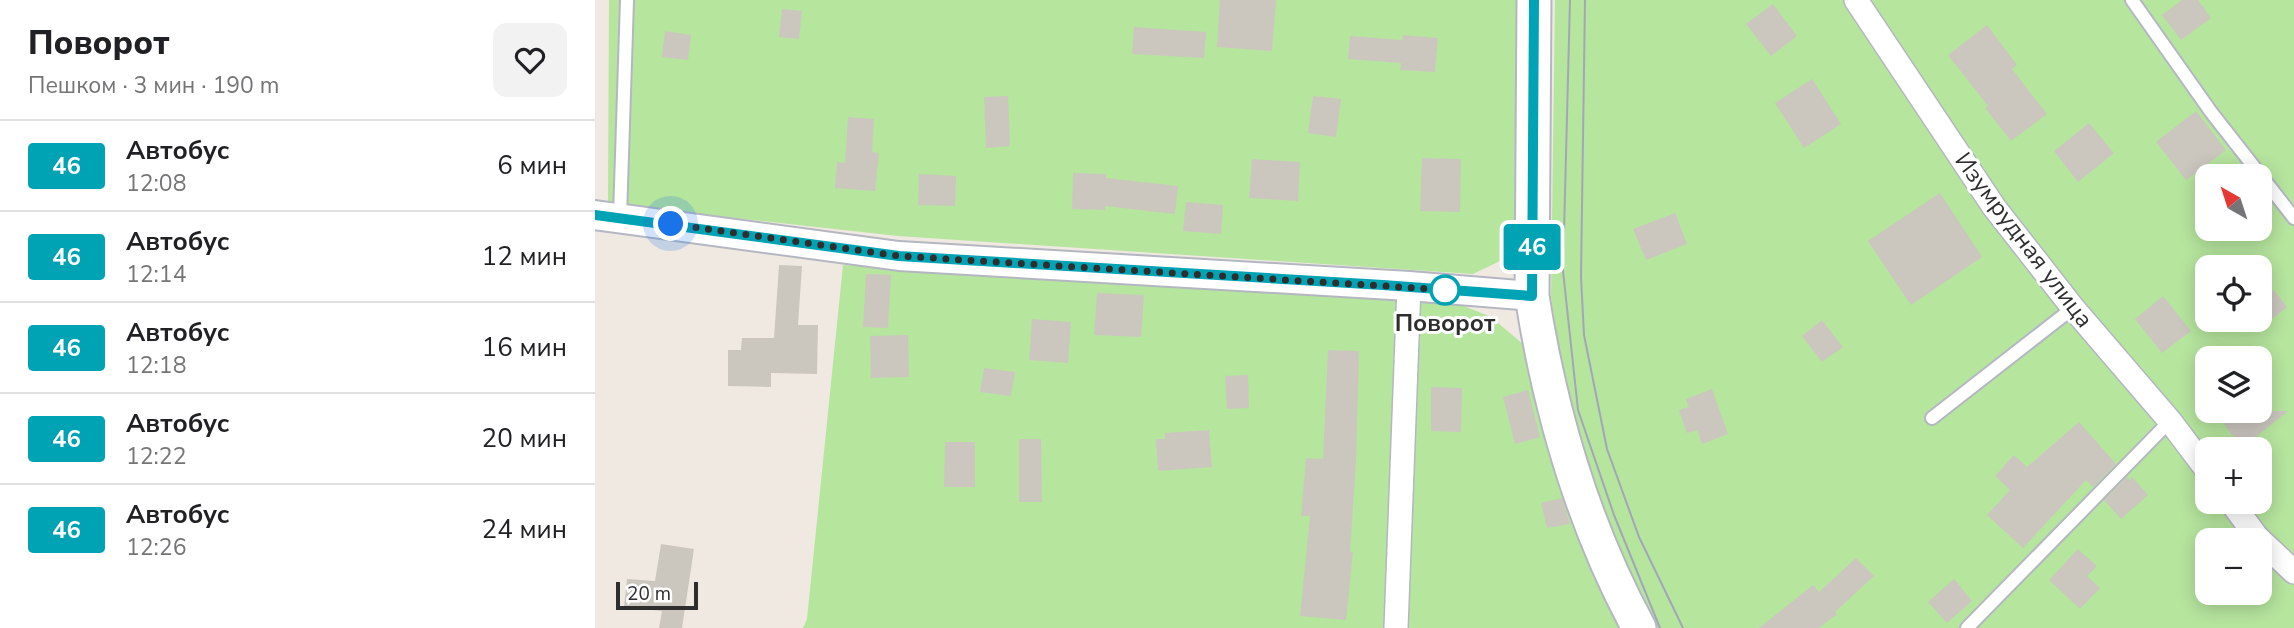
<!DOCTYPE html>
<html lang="ru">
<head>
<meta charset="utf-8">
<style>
	:root { --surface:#fff; --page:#f2f2f2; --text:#202124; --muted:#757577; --line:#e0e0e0 }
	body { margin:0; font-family:"Nunito Sans",sans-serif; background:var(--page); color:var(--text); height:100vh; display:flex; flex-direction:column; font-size:26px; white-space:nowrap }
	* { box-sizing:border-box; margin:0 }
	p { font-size:23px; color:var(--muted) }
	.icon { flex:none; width:38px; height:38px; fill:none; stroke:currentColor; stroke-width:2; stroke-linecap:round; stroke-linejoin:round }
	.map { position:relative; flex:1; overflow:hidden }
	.panel { display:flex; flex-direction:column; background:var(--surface); width:595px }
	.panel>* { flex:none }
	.badge { padding:0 14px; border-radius:5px; font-size:24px; line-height:46px }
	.needle { width:46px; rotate:321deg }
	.buttons { position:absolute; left:1600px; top:164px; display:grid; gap:14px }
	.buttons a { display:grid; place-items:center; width:77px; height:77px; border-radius:14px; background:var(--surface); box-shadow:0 4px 18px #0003; font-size:35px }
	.scale { position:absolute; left:21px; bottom:18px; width:82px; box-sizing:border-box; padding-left:7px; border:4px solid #2e2e2e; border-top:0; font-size:19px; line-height:24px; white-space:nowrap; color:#2e2e2e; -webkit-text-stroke:5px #fff; paint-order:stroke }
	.you { position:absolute; width:35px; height:35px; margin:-18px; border:5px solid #fff; border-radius:50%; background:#1a73e8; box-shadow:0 0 0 10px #1a73e833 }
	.map>.badge { position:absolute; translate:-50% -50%; box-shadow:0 0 0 4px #fff }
	.round { display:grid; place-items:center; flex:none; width:74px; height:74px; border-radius:14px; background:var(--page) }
	.headline { display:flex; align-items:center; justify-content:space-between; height:119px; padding:0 28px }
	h1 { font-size:33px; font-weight:800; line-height:52px }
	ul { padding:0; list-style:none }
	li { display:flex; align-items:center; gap:21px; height:91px; padding:0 28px; border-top:2px solid var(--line) }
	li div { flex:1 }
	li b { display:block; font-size:26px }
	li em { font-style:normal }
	li .badge { min-width:77px; font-weight:700; text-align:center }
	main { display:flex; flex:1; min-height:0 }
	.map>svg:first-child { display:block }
	.green { fill:#b6e59e; fill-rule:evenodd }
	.building { fill:#cbc7bf }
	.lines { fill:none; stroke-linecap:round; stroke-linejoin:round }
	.service-casing { stroke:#b4b7c1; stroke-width:16 }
	.minor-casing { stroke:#b4b7c1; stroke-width:26 }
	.tertiary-casing { stroke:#b4b7c1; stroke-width:32 }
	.secondary-casing { stroke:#b4b7c1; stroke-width:37 }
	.service { stroke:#fff; stroke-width:12 }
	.minor { stroke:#fff; stroke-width:23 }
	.tertiary { stroke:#fff; stroke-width:28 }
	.secondary { stroke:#fff; stroke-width:33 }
	.tram { stroke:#a3a6b8; stroke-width:2 }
	.line-casing { stroke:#fff; stroke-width:16 }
	.line { stroke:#00a3b4; stroke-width:10 }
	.walk { stroke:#2e2e2e; stroke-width:7; stroke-dasharray:0 12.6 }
	.stop-dot { fill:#fff; stroke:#00a3b4; stroke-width:3.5 }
	.labels { text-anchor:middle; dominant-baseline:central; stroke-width:6; stroke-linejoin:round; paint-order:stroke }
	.street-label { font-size:24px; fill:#2e2e2e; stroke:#fff }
	.stop-label { font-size:24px; font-weight:bold; fill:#2e2e2e; stroke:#fff }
</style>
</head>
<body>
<main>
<section class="panel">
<div class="headline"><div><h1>Поворот</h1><p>Пешком · 3 мин · 190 m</p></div><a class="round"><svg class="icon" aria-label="heart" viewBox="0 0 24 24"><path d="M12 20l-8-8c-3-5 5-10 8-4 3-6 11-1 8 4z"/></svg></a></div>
<ul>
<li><span class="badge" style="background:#00a3b4;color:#fff">46</span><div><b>Автобус</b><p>12:08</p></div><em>6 мин</em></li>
<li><span class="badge" style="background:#00a3b4;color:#fff">46</span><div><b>Автобус</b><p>12:14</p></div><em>12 мин</em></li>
<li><span class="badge" style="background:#00a3b4;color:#fff">46</span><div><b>Автобус</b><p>12:18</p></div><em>16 мин</em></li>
<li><span class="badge" style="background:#00a3b4;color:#fff">46</span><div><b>Автобус</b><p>12:22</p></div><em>20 мин</em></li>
<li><span class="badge" style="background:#00a3b4;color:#fff">46</span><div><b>Автобус</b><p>12:26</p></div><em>24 мин</em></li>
</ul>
</section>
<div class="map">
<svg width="1699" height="628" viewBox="0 0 1699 628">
	<rect width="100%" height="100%" fill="#efe9e1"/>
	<g class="green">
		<path d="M 14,0 L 929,0 L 923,238 L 907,260 L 878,274 L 303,236 L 13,204 Z"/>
		<path d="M 960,0 L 1699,0 L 1699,628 L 1057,628 L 1007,512 L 973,407 L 956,297 ZM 1612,177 L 1664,177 L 1664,229 L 1612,229 ZM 1612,268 L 1664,268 L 1664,320 L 1612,320 ZM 1612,359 L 1664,359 L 1664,411 L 1612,411 ZM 1612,450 L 1664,450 L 1664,502 L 1612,502 ZM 1612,541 L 1664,541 L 1664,593 L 1612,593 Z"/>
		<path d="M 248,265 L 804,299 L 794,628 L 208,628 L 212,619 Z"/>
		<path d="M 820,302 L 864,304 L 896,317 L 929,345 L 1030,628 L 810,628 Z"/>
	</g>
	<g class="building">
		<path d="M 625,0 L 681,0 L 677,51 L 622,47 Z"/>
		<path d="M 1587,0 L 1603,0 L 1616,18 L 1586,40 L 1567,15 Z"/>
		<path d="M 1178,4 L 1202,36 L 1176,56 L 1151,24 Z"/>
		<path d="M 187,9 L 207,11 L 204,39 L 184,37 Z"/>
		<path d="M 1392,25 L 1422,65 L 1417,69 L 1452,114 L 1416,141 L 1390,108 L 1393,106 L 1353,55 Z"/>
		<path d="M 539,27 L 611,32 L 609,58 L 537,54 Z"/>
		<path d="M 70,31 L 96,35 L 93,60 L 67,57 Z"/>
		<path d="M 808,35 L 843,38 L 840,72 L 805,70 L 806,63 L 753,59 L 755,36 L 807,40 Z"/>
		<path d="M 1217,79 L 1246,124 L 1209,148 L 1180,103 Z"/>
		<path d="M 413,96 L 415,146 L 391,148 L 389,97 Z"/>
		<path d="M 718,96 L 746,99 L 741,137 L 713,133 Z"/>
		<path d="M 1601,111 L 1631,150 L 1591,180 L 1561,142 Z"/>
		<path d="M 253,117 L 279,119 L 277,152 L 284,153 L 280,191 L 240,188 L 242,162 L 250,163 Z"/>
		<path d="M 1494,123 L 1519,153 L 1483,182 L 1459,151 Z"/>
		<path d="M 827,158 L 866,159 L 865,212 L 825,211 Z"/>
		<path d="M 657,159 L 705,162 L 703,201 L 654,198 Z"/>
		<path d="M 478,173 L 511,174 L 511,178 L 583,186 L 580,214 L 510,206 L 510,210 L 477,209 Z"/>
		<path d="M 324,174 L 361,176 L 360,206 L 323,205 Z"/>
		<path d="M 1345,193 L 1387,257 L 1316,305 L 1273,241 Z"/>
		<path d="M 591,202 L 628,205 L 626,234 L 588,231 Z"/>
		<path d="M 1080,213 L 1092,244 L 1051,260 L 1038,229 Z"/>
		<path d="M 184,265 L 207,266 L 203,325 L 223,325 L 222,374 L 176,373 L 176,387 L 133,386 L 133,350 L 146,350 L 147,338 L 179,338 Z"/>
		<path d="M 271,274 L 296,275 L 293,328 L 268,327 Z"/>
		<path d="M 1679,290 L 1692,307 L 1673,322 L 1664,310 L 1664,302 Z"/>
		<path d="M 502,293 L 549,295 L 546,337 L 499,335 Z"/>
		<path d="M 1568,296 L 1596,331 L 1567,353 L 1540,319 Z"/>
		<path d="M 437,319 L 476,322 L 473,363 L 434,360 Z"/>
		<path d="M 1227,320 L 1248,347 L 1227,362 L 1207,336 Z"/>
		<path d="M 313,335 L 314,377 L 276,378 L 275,336 Z"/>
		<path d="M 733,350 L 764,351 L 761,461 L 755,552 L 758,552 L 751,620 L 705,616 L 715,516 L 706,516 L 711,458 L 728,459 Z"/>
		<path d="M 389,368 L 420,372 L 416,396 L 385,392 Z"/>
		<path d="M 653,375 L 654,408 L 632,409 L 630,376 Z"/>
		<path d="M 836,387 L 867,388 L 866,432 L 836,431 Z"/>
		<path d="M 1117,389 L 1133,434 L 1107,444 L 1102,430 L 1092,433 L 1084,410 L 1094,407 L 1091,399 Z"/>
		<path d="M 933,390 L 945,437 L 920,444 L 908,397 Z"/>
		<path d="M 1619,411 L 1693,411 L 1647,448 Z"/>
		<path d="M 1484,422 L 1521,464 L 1498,487 L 1491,480 L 1428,548 L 1392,515 L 1415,490 L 1400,476 L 1419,455 L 1432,467 Z"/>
		<path d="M 614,430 L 617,467 L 563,471 L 561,439 L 570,439 L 570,433 Z"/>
		<path d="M 424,439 L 446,439 L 447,502 L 424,502 Z"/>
		<path d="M 350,442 L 380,442 L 380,487 L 349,487 Z"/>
		<path d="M 1532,477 L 1535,480 L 1537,477 L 1553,495 L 1526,519 L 1509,500 Z"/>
		<path d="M 967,498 L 975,524 L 952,528 L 946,503 Z"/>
		<path d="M 66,544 L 99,549 L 87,628 L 64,628 L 67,611 L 29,607 L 32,579 L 60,581 Z"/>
		<path d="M 1483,549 L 1502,566 L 1492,576 L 1505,588 L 1485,609 L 1454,580 Z"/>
		<path d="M 1261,558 L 1279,576 L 1240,612 L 1242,614 L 1224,628 L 1164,628 L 1218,585 L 1224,592 Z"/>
		<path d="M 1359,579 L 1377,601 L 1352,623 L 1333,602 Z"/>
	</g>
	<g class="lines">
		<g class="service-casing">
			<g id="service">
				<path d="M 1537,0 L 1616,112 L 1699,218"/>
				<path d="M 25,217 L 32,0"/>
				<path d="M 1337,418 L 1478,308"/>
				<path d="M 1372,628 L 1575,421"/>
			</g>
		</g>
		<g class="minor-casing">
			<g id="minor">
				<path d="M 1261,0 L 1399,207 L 1478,308 L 1575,421 L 1612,470"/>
				<path d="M 1636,502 L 1662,537 L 1699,572"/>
				<path d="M 801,628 L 814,286"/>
			</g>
		</g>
		<g class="tertiary-casing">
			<path id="tertiary" d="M 0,215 L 304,256 L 814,286 L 937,296"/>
		</g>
		<g class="secondary-casing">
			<path id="secondary" d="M 939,0 L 937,296 C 955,411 988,525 1044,628"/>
		</g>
		<use href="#service" class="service"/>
		<use href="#minor" class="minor"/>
		<use href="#tertiary" class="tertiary"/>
		<use href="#secondary" class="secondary"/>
		<g class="tram">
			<path d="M 975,0 L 968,271 L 983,410 L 1019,515 L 1065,628"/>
			<path d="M 990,0 L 986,277 L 989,335 L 1012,449 L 1044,537 L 1088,628"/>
		</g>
	</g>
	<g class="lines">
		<g class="line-casing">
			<path id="line" d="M 0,215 L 304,256 L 788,285 L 937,296 L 939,0"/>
		</g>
		<use href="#line" class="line"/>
		<path class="walk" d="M 76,224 L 304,256 L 854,290 L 850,290"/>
	</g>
	<circle class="stop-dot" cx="850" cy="290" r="14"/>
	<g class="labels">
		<g class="street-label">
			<text transform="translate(1429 240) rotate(53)">Изумрудная улица</text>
		</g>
		<g class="stop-label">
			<text x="850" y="323">Поворот</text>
		</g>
	</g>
</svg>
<div class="buttons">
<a><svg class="needle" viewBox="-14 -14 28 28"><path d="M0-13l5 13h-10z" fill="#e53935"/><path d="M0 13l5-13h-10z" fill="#757577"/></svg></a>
<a><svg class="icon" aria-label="locate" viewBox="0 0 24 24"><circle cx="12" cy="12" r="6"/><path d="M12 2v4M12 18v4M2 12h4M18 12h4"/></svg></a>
<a><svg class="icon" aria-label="layers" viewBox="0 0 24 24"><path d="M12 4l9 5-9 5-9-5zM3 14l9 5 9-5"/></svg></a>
<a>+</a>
<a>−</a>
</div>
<div class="scale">20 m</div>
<div class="you" style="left:76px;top:224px"></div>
<b class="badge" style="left:937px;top:247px;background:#00a3b4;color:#fff">46</b>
</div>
</main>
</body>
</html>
